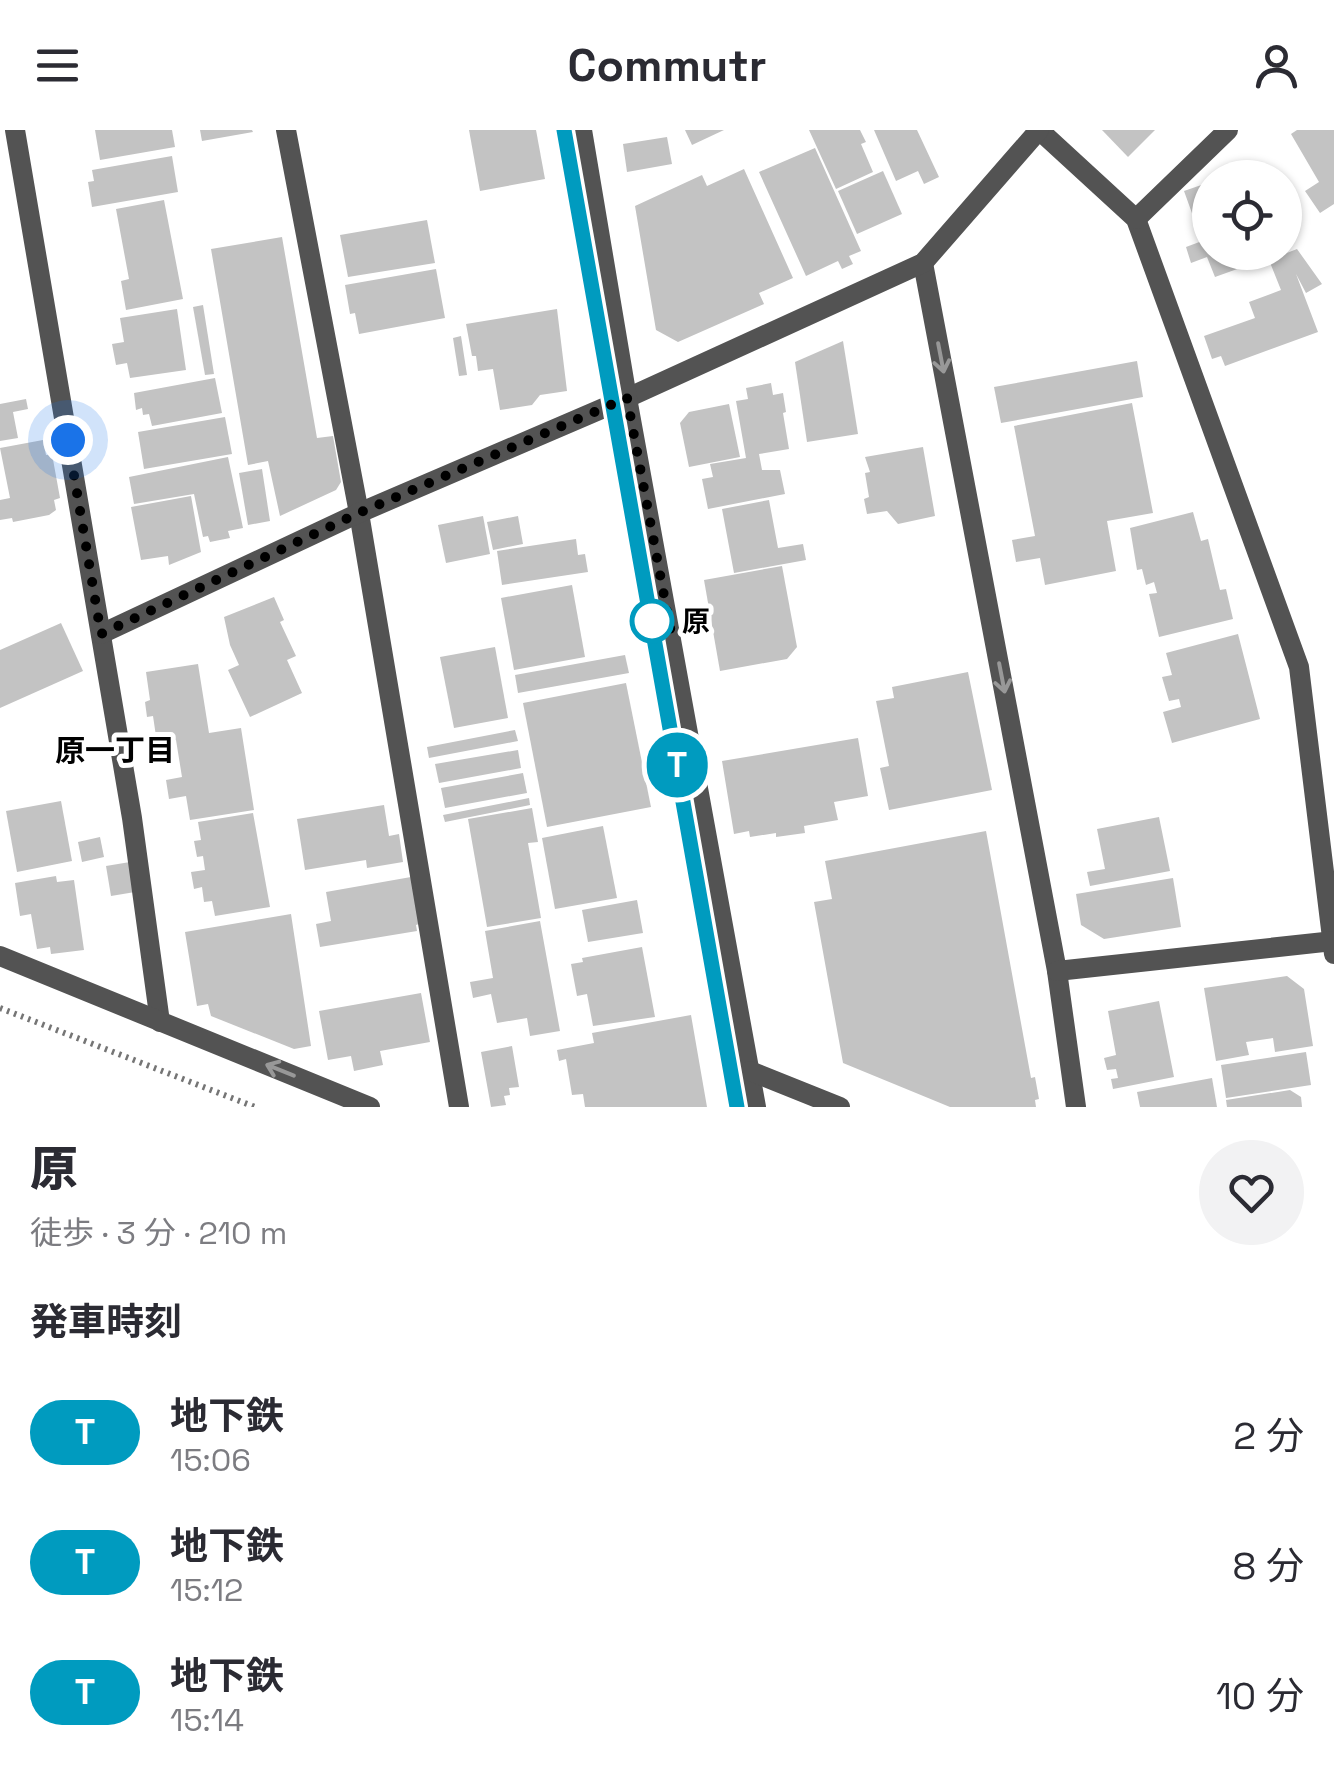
<!DOCTYPE html>
<html lang="ja">
<head>
<meta charset="utf-8">
<style>
	:root { --surface:#fff; --page:#f2f2f3; --text:#2b2b33; --muted:#7c7c81 }
	body { margin:0; font-family:"Space Grotesk","Noto Sans JP",sans-serif; background:var(--page); color:var(--text); height:100vh; display:flex; flex-direction:column; font-size:38px; white-space:nowrap }
	* { box-sizing:border-box; margin:0 }
	p { font-size:32px; color:var(--muted) }
	.icon { flex:none; width:55px; height:55px; fill:none; stroke:currentColor; stroke-width:2; stroke-linecap:round; stroke-linejoin:round }
	.map { position:relative; height:977px; overflow:hidden }
	.side { display:flex; flex-direction:column; background:var(--surface); flex:1 }
	.side>* { flex:none }
	.badge { padding:0 20px; border-radius:32px; font-size:35px; line-height:65px }
	.controls { position:absolute; left:1192px; top:30px; display:grid; gap:20px }
	.controls a { display:grid; place-items:center; width:110px; height:110px; border-radius:50%; background:var(--surface); box-shadow:0 2px 8px #0004; font-size:50px }
	.you { position:absolute; width:50px; height:50px; margin:-25px; border:8px solid #fff; border-radius:50%; background:#1a73e8; box-shadow:0 0 0 15px #1a73e833 }
	.map>.badge { position:absolute; translate:-50% -50%; box-shadow:0 0 0 5px #fff }
	h2 { padding:0 30px; font-size:38px; line-height:90px }
	.round { display:grid; place-items:center; flex:none; width:105px; height:105px; border-radius:52px; background:var(--page) }
	.headline { display:flex; align-items:center; justify-content:space-between; height:170px; padding:0 30px }
	h1 { font-size:48px; font-weight:800; line-height:75px }
	ul { padding:0; list-style:none }
	li { display:flex; align-items:center; gap:30px; height:130px; padding:0 30px }
	li div { flex:1 }
	li b { display:block; font-size:38px }
	li em { font-style:normal }
	li .badge { min-width:110px; font-weight:700; text-align:center }
	header { display:flex; justify-content:space-between; align-items:center; height:130px; padding:0 30px; background:var(--surface); font-size:45px; font-weight:800 }
	.map>svg:first-child { display:block }
	.building { fill:#c3c3c3 }
	.lines { fill:none; stroke-linecap:round; stroke-linejoin:round }
	.path { stroke:#757575; stroke-width:6; stroke-dasharray:2.5 5; stroke-linecap:butt }
	.minor { stroke:#535353; stroke-width:20 }
	.tertiary { stroke:#535353; stroke-width:20 }
	.oneway { stroke:#989898 }
	.line-casing { stroke:#fff; stroke-width:22 }
	.line { stroke:#009bbf; stroke-width:15 }
	.walk { stroke:#000; stroke-width:10; stroke-dasharray:0 18 }
	.stop-dot { fill:#fff; stroke:#009bbf; stroke-width:5 }
	.labels { text-anchor:middle; dominant-baseline:central; stroke-width:10; stroke-linejoin:round; paint-order:stroke }
	.stop-label { font-size:28px; font-weight:bold; fill:#000; stroke:#fff; text-anchor:start }
	.neighbourhood-label { font-size:30px; font-weight:bold; fill:#000; stroke:#fff }
</style>
</head>
<body>
<header><svg class="icon" aria-label="menu" viewBox="0 0 24 24"><path d="M4 6h16M4 12h16M4 18h16"/></svg>Commutr<svg class="icon" aria-label="person" viewBox="0 0 24 24"><circle cx="12" cy="8" r="4"/><path d="M4 21q1-7 8-7t8 7"/></svg></header>
<div class="map">
<svg width="1334" height="977" viewBox="0 0 1334 977">
	<rect width="100%" height="100%" fill="#fff"/>
	<g class="building">
		<path d="M 95,0 L 172,0 L 175,17 L 100,30 Z"/>
		<path d="M 200,0 L 252,0 L 253,2 L 202,11 Z"/>
		<path d="M 469,0 L 536,0 L 545,49 L 480,61 Z"/>
		<path d="M 685,0 L 724,0 L 692,15 Z"/>
		<path d="M 809,0 L 860,0 L 866,12 L 861,14 L 873,42 L 836,59 Z"/>
		<path d="M 874,0 L 917,0 L 939,47 L 924,54 L 918,41 L 896,51 Z"/>
		<path d="M 1102,0 L 1155,0 L 1128,27 Z"/>
		<path d="M 1297,0 L 1334,0 L 1334,74 L 1320,83 L 1305,61 L 1319,52 L 1291,4 Z"/>
		<path d="M 667,7 L 672,34 L 627,42 L 623,14 Z"/>
		<path d="M 815,18 L 861,121 L 849,126 L 853,134 L 842,139 L 838,131 L 806,146 L 759,42 Z"/>
		<path d="M 172,26 L 178,62 L 92,77 L 88,52 L 94,51 L 92,40 Z"/>
		<path d="M 744,39 L 793,148 L 759,163 L 764,174 L 678,212 L 656,200 L 635,76 L 702,45 L 707,56 Z"/>
		<path d="M 883,41 L 902,84 L 857,104 L 838,61 Z"/>
		<path d="M 1210,52 L 1210,122 L 1263,122 L 1265,129 L 1215,147 L 1207,127 L 1191,133 L 1186,117 L 1202,111 L 1184,61 Z"/>
		<path d="M 164,70 L 183,169 L 126,180 L 121,151 L 129,149 L 116,79 Z"/>
		<path d="M 427,90 L 435,133 L 348,147 L 340,105 Z"/>
		<path d="M 282,107 L 317,308 L 333,306 L 341,352 L 336,360 L 280,386 L 268,331 L 248,335 L 211,119 Z"/>
		<path d="M 1297,119 L 1322,154 L 1306,163 L 1296,144 L 1318,202 L 1225,236 L 1221,226 L 1212,229 L 1204,206 L 1255,188 L 1249,172 L 1281,160 L 1269,130 Z"/>
		<path d="M 436,139 L 445,188 L 359,204 L 355,183 L 350,184 L 345,155 Z"/>
		<path d="M 203,175 L 214,244 L 205,245 L 193,177 Z"/>
		<path d="M 177,179 L 186,240 L 130,248 L 127,233 L 116,235 L 112,214 L 124,212 L 120,188 Z"/>
		<path d="M 557,179 L 567,261 L 540,265 L 532,275 L 500,280 L 493,239 L 478,241 L 476,226 L 472,226 L 466,194 Z"/>
		<path d="M 461,206 L 467,245 L 459,246 L 453,208 Z"/>
		<path d="M 843,211 L 858,304 L 807,312 L 795,232 Z"/>
		<path d="M 1137,231 L 1143,267 L 1001,293 L 994,257 Z"/>
		<path d="M 215,248 L 222,283 L 152,296 L 149,284 L 143,285 L 142,278 L 136,280 L 134,263 Z"/>
		<path d="M 771,253 L 773,265 L 783,263 L 786,282 L 783,283 L 789,319 L 759,324 L 762,340 L 780,340 L 785,364 L 708,379 L 702,349 L 713,347 L 710,334 L 746,328 L 736,271 L 748,269 L 746,258 Z"/>
		<path d="M 26,269 L 28,279 L 13,282 L 18,308 L 0,311 L 0,274 Z"/>
		<path d="M 1132,273 L 1153,383 L 1107,391 L 1116,441 L 1045,455 L 1040,428 L 1016,432 L 1012,410 L 1035,406 L 1014,296 Z"/>
		<path d="M 729,274 L 740,327 L 689,337 L 680,293 L 689,282 Z"/>
		<path d="M 225,287 L 232,324 L 144,339 L 138,302 Z"/>
		<path d="M 43,310 L 46,325 L 52,324 L 60,368 L 54,370 L 56,380 L 49,385 L 13,392 L 12,388 L 0,390 L 0,370 L 10,368 L 0,318 Z"/>
		<path d="M 923,317 L 935,386 L 898,394 L 887,381 L 867,384 L 864,369 L 869,367 L 865,343 L 870,342 L 865,327 Z"/>
		<path d="M 228,327 L 243,398 L 228,401 L 230,408 L 210,412 L 208,406 L 203,407 L 194,364 L 134,374 L 129,347 Z"/>
		<path d="M 262,339 L 270,391 L 248,395 L 239,343 Z"/>
		<path d="M 191,366 L 201,422 L 169,435 L 168,426 L 141,430 L 131,377 Z"/>
		<path d="M 769,370 L 778,418 L 803,414 L 806,430 L 734,443 L 722,379 Z"/>
		<path d="M 1193,382 L 1201,411 L 1208,409 L 1220,460 L 1226,459 L 1233,489 L 1159,507 L 1149,464 L 1157,463 L 1154,452 L 1146,455 L 1142,439 L 1137,440 L 1130,398 Z"/>
		<path d="M 483,386 L 490,424 L 446,433 L 438,395 Z"/>
		<path d="M 518,386 L 523,414 L 493,420 L 487,392 Z"/>
		<path d="M 576,409 L 578,425 L 585,424 L 588,442 L 502,455 L 497,421 Z"/>
		<path d="M 782,436 L 797,517 L 787,529 L 720,541 L 704,450 Z"/>
		<path d="M 572,455 L 585,527 L 514,540 L 501,468 Z"/>
		<path d="M 274,467 L 284,490 L 280,492 L 296,526 L 287,530 L 302,563 L 250,587 L 228,540 L 239,535 L 230,515 L 224,487 Z"/>
		<path d="M 61,493 L 83,541 L 0,578 L 0,520 Z"/>
		<path d="M 1238,504 L 1260,589 L 1172,613 L 1163,582 L 1181,577 L 1179,569 L 1169,571 L 1162,547 L 1172,545 L 1166,523 Z"/>
		<path d="M 495,517 L 508,588 L 454,598 L 440,527 Z"/>
		<path d="M 625,525 L 629,543 L 518,563 L 515,545 Z"/>
		<path d="M 198,534 L 209,603 L 241,598 L 254,680 L 190,690 L 186,666 L 169,669 L 166,650 L 182,647 L 176,610 L 157,613 L 153,586 L 147,587 L 145,572 L 150,570 L 146,542 Z"/>
		<path d="M 968,542 L 992,660 L 889,680 L 880,638 L 889,636 L 876,571 L 894,568 L 892,557 Z"/>
		<path d="M 626,553 L 651,677 L 547,697 L 523,573 Z"/>
		<path d="M 515,600 L 518,611 L 429,628 L 427,617 Z"/>
		<path d="M 858,608 L 868,666 L 834,672 L 838,690 L 804,696 L 805,703 L 776,707 L 776,703 L 750,707 L 749,701 L 734,704 L 722,631 Z"/>
		<path d="M 518,620 L 521,638 L 439,653 L 435,634 Z"/>
		<path d="M 523,643 L 527,663 L 445,678 L 441,658 Z"/>
		<path d="M 529,668 L 530,675 L 445,692 L 443,685 Z"/>
		<path d="M 61,671 L 72,731 L 17,742 L 6,681 Z"/>
		<path d="M 384,675 L 389,706 L 399,704 L 403,732 L 367,738 L 366,730 L 305,740 L 297,689 Z"/>
		<path d="M 532,678 L 538,712 L 528,713 L 541,788 L 487,797 L 468,689 Z"/>
		<path d="M 253,683 L 270,777 L 215,786 L 212,771 L 204,772 L 202,757 L 194,759 L 191,742 L 205,740 L 203,726 L 197,727 L 194,711 L 201,710 L 198,692 Z"/>
		<path d="M 1159,687 L 1170,741 L 1090,756 L 1087,742 L 1105,739 L 1097,699 Z"/>
		<path d="M 603,696 L 617,768 L 555,779 L 542,708 Z"/>
		<path d="M 986,701 L 1031,948 L 1035,947 L 1039,969 L 1035,970 L 1036,977 L 950,977 L 843,933 L 814,772 L 832,769 L 825,731 Z"/>
		<path d="M 100,707 L 104,727 L 82,732 L 78,712 Z"/>
		<path d="M 130,732 L 135,762 L 111,766 L 106,736 Z"/>
		<path d="M 56,746 L 57,752 L 74,750 L 84,820 L 51,824 L 50,817 L 37,819 L 31,784 L 20,786 L 15,753 Z"/>
		<path d="M 411,747 L 419,794 L 416,795 L 417,801 L 320,817 L 316,794 L 331,791 L 326,762 Z"/>
		<path d="M 1173,748 L 1181,797 L 1104,809 L 1081,795 L 1076,764 Z"/>
		<path d="M 637,770 L 643,803 L 588,812 L 582,780 Z"/>
		<path d="M 291,784 L 311,916 L 294,919 L 211,886 L 208,874 L 197,876 L 185,802 Z"/>
		<path d="M 540,791 L 560,901 L 530,906 L 527,888 L 497,893 L 491,864 L 473,868 L 470,852 L 493,848 L 485,801 Z"/>
		<path d="M 642,817 L 655,887 L 593,896 L 587,864 L 577,866 L 571,834 L 583,832 L 582,828 Z"/>
		<path d="M 1287,846 L 1304,859 L 1313,916 L 1275,922 L 1273,908 L 1246,912 L 1249,925 L 1216,931 L 1204,858 Z"/>
		<path d="M 421,863 L 430,912 L 380,921 L 383,935 L 354,941 L 351,926 L 328,930 L 319,881 Z"/>
		<path d="M 1159,871 L 1174,947 L 1113,959 L 1111,949 L 1118,948 L 1116,939 L 1107,940 L 1104,928 L 1116,925 L 1108,881 Z"/>
		<path d="M 691,885 L 707,977 L 585,977 L 583,964 L 572,965 L 566,929 L 559,931 L 557,920 L 594,913 L 592,903 Z"/>
		<path d="M 512,916 L 519,957 L 509,958 L 510,965 L 504,966 L 506,975 L 491,977 L 481,922 Z"/>
		<path d="M 1306,922 L 1311,955 L 1226,968 L 1221,935 Z"/>
		<path d="M 1212,948 L 1217,977 L 1140,977 L 1137,962 Z"/>
		<path d="M 1290,960 L 1301,967 L 1302,977 L 1227,977 L 1226,970 Z"/>
	</g>
	<g class="lines">
		<path class="path" d="M 0,878 L 255,977"/>
		<g class="minor">
			<path d="M 15,0 L 132,688 L 160,892"/>
			<path d="M 286,0 L 359,383 L 459,977"/>
			<path d="M 1039,0 L 1136,89 L 1299,537 L 1334,824"/>
			<path d="M 1136,89 L 1228,0"/>
			<path d="M 923,133 L 1057,841 L 1076,977"/>
			<path d="M 101,504 L 359,383 L 627,268 L 923,133 L 1039,0"/>
			<path d="M 0,826 L 370,977"/>
			<path d="M 1057,841 L 1334,811"/>
		</g>
		<g class="tertiary">
			<path d="M 582,0 L 627,268 L 756,977"/>
			<path d="M 750,941 L 840,977"/>
		</g>
	</g>
	<defs><path id="oneway-shaft" d="M-6 0H5M1.5-3L5.5 0L1.5 3" fill="none" stroke-width="1.6" stroke-linecap="round" stroke-linejoin="round" transform="scale(2.5)"/></defs>
	<g class="oneway">
		<use href="#oneway-shaft" transform="translate(941 228) rotate(79)"/>
		<use href="#oneway-shaft" transform="translate(1002 548) rotate(79)"/>
		<use href="#oneway-shaft" transform="translate(280 940) rotate(-158)"/>
	</g>
	<g class="lines">
		<g class="line-casing">
			<path id="line" d="M 564,0 L 737,977"/>
		</g>
		<use href="#line" class="line"/>
		<path class="walk" d="M 68,310 L 101,504 L 359,383 L 627,268 L 671,503 L 652,491"/>
	</g>
	<circle class="stop-dot" cx="652" cy="491" r="20"/>
	<g class="labels">
		<g class="stop-label">
			<text x="682" y="491">原</text>
		</g>
		<g class="neighbourhood-label">
			<text x="115" y="620">原一丁目</text>
		</g>
	</g>
</svg>
<div class="controls">
<a><svg class="icon" aria-label="locate" viewBox="0 0 24 24"><circle cx="12" cy="12" r="6"/><path d="M12 2v4M12 18v4M2 12h4M18 12h4"/></svg></a>
</div>
<div class="you" style="left:68px;top:310px"></div>
<b class="badge" style="left:677px;top:635px;background:#009bbf;color:#fff">T</b>
</div>
<section class="side">
<div class="headline"><div><h1>原</h1><p>徒歩 · 3 分 · 210 m</p></div><a class="round"><svg class="icon" aria-label="heart" viewBox="0 0 24 24"><path d="M12 20l-8-8c-3-5 5-10 8-4 3-6 11-1 8 4z"/></svg></a></div>
<h2>発車時刻</h2>
<ul>
<li><span class="badge" style="background:#009bbf;color:#fff">T</span><div><b>地下鉄</b><p>15:06</p></div><em>2 分</em></li>
<li><span class="badge" style="background:#009bbf;color:#fff">T</span><div><b>地下鉄</b><p>15:12</p></div><em>8 分</em></li>
<li><span class="badge" style="background:#009bbf;color:#fff">T</span><div><b>地下鉄</b><p>15:14</p></div><em>10 分</em></li>
</ul>
</section>
</body>
</html>
